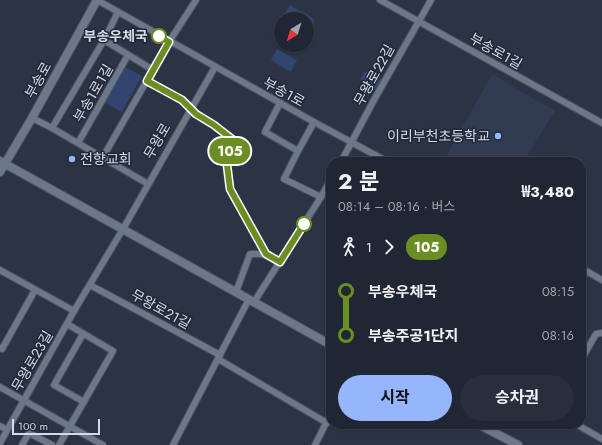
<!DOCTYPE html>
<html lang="ko">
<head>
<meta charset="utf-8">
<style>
	:root { --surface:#202633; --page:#282e3b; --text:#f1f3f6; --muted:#a2a5ac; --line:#3d434e; --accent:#95b6fd }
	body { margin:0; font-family:Jost,"Noto Sans KR",sans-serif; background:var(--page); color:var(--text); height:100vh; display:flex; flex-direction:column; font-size:15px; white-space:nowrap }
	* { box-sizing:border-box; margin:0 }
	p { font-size:13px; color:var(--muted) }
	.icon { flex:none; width:22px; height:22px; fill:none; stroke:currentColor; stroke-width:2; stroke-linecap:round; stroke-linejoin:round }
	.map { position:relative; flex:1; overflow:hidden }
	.details { position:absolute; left:326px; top:157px; width:260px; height:272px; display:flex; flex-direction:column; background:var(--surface); border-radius:16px; box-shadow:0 1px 3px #0004,0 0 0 1px var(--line) }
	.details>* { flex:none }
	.badge { padding:0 8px; border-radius:13px; font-size:14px; line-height:26px }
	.needle { width:26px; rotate:218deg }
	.buttons { position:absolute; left:274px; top:12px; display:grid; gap:8px }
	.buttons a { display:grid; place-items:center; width:40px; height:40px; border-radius:50%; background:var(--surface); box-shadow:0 1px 3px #0004,0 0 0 1px var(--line); font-size:20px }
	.scale { position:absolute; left:12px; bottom:10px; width:88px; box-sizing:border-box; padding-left:4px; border:2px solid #d5dae5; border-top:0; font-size:11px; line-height:14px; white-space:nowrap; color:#d5dae5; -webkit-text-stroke:3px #212939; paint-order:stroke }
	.map>.badge { position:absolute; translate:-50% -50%; box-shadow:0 0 0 2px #fff }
	.legs { display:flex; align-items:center; gap:6px; height:44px; padding:0 12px; font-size:13px }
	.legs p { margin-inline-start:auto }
	.overview { display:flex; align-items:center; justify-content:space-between; height:68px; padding:0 12px }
	h1 { font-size:22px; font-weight:700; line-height:30px }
	.action { display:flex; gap:8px; margin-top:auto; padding:8px 12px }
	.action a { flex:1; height:46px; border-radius:24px; background:var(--accent); color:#111; font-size:16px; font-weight:700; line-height:46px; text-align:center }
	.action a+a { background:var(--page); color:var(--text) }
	ul { padding:0 12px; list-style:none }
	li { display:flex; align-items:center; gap:14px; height:44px; font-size:15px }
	li i { display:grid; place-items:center; width:6px; height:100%; margin:0 5px; background:currentColor }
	li i::after { content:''; width:10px; height:10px; margin:-5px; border:3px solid; border-radius:50%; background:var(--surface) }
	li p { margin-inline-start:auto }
	li:first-child i { background:linear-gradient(#0000 50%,currentColor 0) }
	li:last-child i { background:linear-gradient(currentColor 50%,#0000 0) }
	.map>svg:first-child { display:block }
	.built { fill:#313c52 }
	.green { fill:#324570 }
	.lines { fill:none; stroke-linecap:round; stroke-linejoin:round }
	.minor-casing { stroke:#49505e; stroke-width:8 }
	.tertiary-casing { stroke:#49505e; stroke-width:10 }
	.minor { stroke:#6d778a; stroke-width:6 }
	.tertiary { stroke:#6d778a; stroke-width:8 }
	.line-1-casing { stroke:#fff; stroke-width:9 }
	.line-1 { stroke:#6b8e23; stroke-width:6 }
	.stop-1-dot { fill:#fff; stroke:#6b8e23; stroke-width:2 }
	.poi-dot { fill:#95b6fd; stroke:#212939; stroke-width:1.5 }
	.labels { text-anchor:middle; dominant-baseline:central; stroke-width:3; stroke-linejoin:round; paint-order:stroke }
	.stop-label { font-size:14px; font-weight:bold; fill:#d5dae5; stroke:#212939; text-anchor:end }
	.street-label { font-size:14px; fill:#d5dae5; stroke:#212939 }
	.poi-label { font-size:14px; fill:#d5dae5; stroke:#212939; text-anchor:end }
</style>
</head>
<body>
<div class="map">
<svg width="602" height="445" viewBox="0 0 602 445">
	<rect width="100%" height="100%" fill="#2b3344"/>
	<path class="built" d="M 492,74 L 555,111 L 523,162 L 443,162 Z"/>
	<g class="green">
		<path d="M 290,5 L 313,18 L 314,24 L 310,28 L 307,26 L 307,19 L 295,19 L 285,13 Z"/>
		<path d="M 277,49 L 297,60 L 291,72 L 271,60 Z"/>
		<path d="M 125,67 L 142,76 L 122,112 L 105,103 Z"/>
		<path d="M 365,71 L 385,81 L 380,91 L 360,80 Z"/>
	</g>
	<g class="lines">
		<g class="minor-casing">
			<g id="minor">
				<path d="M 97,0 L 314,122 L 388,162"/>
				<path d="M 380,0 L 602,123"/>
				<path d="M 104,40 L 153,70"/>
				<path d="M 147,81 L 182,100 L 196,114 L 214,125 L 232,139 L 227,165 L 230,189 L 266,254 L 279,262"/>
				<path d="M 280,103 L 265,132 L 298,151 L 314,122"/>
				<path d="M 32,118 L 52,128 L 148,184"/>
				<path d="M 52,128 L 104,40 L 118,12"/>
				<path d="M 78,143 L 128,55"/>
				<path d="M 298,151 L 284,179 L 321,197"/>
				<path d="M 103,157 L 169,42 L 196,0"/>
				<path d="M 341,162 L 375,98 L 431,0"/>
				<path d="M 581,268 L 602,280"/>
				<path d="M 0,270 L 74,311"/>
				<path d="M 90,285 L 220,355"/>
				<path d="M 236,292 L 250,254 L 266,254"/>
				<path d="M 254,302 L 321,197 L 331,179"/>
				<path d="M 83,334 L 54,385 L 84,402"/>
				<path d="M 0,348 L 2,349 L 35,290"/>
				<path d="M 218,359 L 327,423"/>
				<path d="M 581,360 L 596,334 L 602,333"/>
				<path d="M 0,387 L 103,445"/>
				<path d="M 576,424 L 602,439"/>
				<path d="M 0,426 L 7,430"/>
				<path d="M 0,443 L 74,311 L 123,229 L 215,67"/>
				<path d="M 22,445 L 29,433 L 52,445"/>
				<path d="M 59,445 L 113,351 L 67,324"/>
				<path d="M 173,445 L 249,299"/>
				<path d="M 315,445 L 331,413"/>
			</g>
		</g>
		<g class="tertiary-casing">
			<g id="tertiary">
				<path d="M 0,161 L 331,345"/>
				<path d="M 0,172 L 32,118 L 97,0"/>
				<path d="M 478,424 L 518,445"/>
			</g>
		</g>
		<use href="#minor" class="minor"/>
		<use href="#tertiary" class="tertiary"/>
	</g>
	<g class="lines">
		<g class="line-1-casing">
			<path id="line-1" d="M 159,36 L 169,42 L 147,81 L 182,100 L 196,114 L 214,125 L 232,139 L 227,165 L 230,189 L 266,254 L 280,262 L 304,224"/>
		</g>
		<use href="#line-1" class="line-1"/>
	</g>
	<g class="stop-1-dot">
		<circle cx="159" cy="36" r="7"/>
		<circle cx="304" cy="224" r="7"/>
	</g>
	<g class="poi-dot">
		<circle cx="498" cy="136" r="4"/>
		<circle cx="72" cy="159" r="4"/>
	</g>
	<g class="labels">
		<g class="stop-label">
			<text x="148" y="36">부송우체국</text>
		</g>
		<g class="street-label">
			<text transform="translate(496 51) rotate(29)">부송로1길</text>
			<text transform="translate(374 75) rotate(-61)">무왕로22길</text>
			<text transform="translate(38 80) rotate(-61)">부송로</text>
			<text transform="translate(284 92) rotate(29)">부송1로</text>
			<text transform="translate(93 93) rotate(-60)">부송1로1길</text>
			<text transform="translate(157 141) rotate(-60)">무왕로</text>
			<text transform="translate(161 309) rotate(29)">무왕로21길</text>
			<text transform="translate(32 361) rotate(-60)">무왕로23길</text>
		</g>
		<g class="poi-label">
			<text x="490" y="136">이리부천초등학교</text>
			<text x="80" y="159" text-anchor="start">전향교회</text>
		</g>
	</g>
</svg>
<div class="buttons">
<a><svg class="needle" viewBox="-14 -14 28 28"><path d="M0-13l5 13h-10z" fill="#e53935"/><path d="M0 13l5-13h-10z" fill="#a2a5ac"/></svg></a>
</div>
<div class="scale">100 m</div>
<b class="badge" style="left:230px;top:151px;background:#6b8e23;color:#fff">105</b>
<section class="details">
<div class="overview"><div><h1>2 분</h1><p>08:14 – 08:16 · 버스</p></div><b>₩3,480</b></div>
<div class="legs"><svg class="icon" aria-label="walk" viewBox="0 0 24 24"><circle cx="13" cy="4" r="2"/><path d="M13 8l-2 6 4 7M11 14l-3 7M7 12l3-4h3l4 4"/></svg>1<svg class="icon" aria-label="forward" viewBox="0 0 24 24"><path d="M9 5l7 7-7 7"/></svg><b class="badge" style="background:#6b8e23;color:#fff">105</b></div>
<ul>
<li><i style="color:#6b8e23"></i><b>부송우체국</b><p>08:15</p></li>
<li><i style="color:#6b8e23"></i><b>부송주공1단지</b><p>08:16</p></li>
</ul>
<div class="action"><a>시작</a><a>승차권</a></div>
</section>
</div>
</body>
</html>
